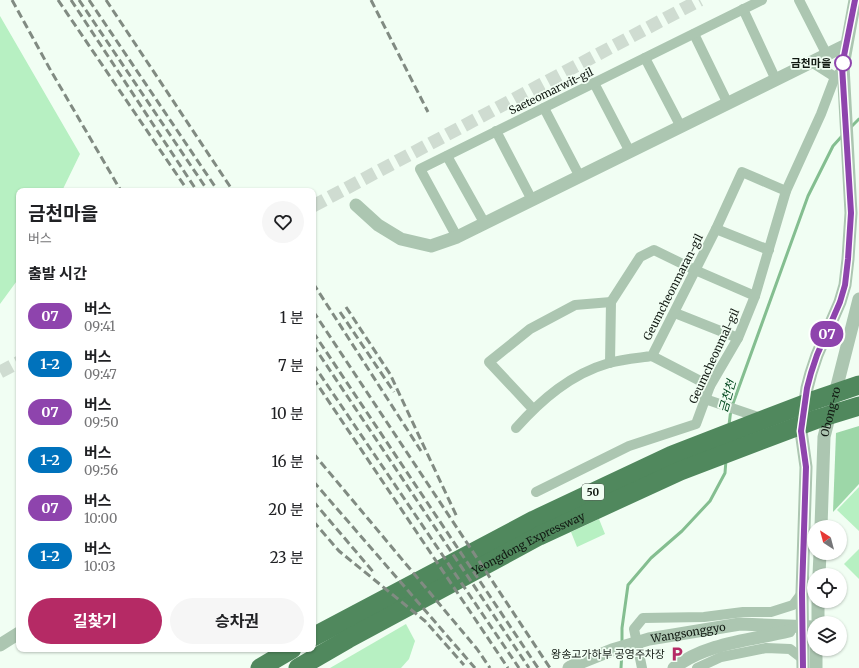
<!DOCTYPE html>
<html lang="ko">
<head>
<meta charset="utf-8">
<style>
	:root { --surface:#fff; --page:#f6f6f6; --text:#202124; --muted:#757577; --accent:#b52a65 }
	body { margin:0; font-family:Merriweather,"Noto Sans KR",serif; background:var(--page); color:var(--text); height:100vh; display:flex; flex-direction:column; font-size:15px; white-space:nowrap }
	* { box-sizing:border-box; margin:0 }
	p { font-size:13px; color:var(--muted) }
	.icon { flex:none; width:22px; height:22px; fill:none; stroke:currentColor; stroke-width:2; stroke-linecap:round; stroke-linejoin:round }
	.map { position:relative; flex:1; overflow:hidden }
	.drawer { position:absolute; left:16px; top:188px; width:300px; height:464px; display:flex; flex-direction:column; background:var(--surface); border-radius:8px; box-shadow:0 1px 3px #0004 }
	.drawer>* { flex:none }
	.badge { padding:0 8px; border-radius:13px; font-size:14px; line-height:26px }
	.needle { width:26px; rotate:324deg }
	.fabs { position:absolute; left:807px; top:520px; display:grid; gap:8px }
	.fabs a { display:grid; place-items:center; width:40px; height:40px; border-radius:50%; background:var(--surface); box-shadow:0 1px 3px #0004; font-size:20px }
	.map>.badge { position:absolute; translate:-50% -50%; box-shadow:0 0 0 2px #fff }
	h2 { padding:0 12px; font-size:15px; line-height:36px }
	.round { display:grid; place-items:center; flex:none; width:42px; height:42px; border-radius:21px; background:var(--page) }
	.headline { display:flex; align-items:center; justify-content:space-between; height:68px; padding:0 12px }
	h1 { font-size:19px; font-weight:700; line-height:30px }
	.action { display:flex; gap:8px; margin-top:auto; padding:8px 12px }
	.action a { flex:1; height:46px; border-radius:24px; background:var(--accent); color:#fff; font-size:16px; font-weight:700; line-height:46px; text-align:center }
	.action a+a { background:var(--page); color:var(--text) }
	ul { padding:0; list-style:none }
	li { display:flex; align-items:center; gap:12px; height:48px; padding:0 12px }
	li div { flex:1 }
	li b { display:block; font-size:15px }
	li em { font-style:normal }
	li .badge { min-width:44px; font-weight:700; text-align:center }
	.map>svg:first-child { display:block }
	.green { fill:#b7f0c2 }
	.forest { fill:#9dd7a8 }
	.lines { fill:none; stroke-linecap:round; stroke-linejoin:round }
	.stream { stroke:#84be90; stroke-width:3 }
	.tertiary-tunnel { stroke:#cfdcd1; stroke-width:13; stroke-dasharray:13 6; stroke-linecap:butt }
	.minor { stroke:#acc6b1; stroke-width:10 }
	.tertiary { stroke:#acc6b1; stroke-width:13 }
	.motorway { stroke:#50885d; stroke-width:19 }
	.rail { stroke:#818b82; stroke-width:3; stroke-dasharray:8 4; stroke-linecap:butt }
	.line-casing { stroke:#fff; stroke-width:9 }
	.line { stroke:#8e44ad; stroke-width:6 }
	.stop-dot { fill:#fff; stroke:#8e44ad; stroke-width:2 }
	.labels { text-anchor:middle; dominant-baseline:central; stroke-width:3.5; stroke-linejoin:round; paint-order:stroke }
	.shield { fill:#f1fef3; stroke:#545e56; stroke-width:1 }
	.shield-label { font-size:10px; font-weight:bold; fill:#111912 }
	.stop-label { font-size:11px; font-weight:bold; fill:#111912; stroke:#f1fef3; text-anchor:end }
	.street-label { font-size:11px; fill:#111912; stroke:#f1fef3 }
	.poi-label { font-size:11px; fill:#111912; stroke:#f1fef3; text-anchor:end }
	.water-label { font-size:12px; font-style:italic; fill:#00471d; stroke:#f1fef3 }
</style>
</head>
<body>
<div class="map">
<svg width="859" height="668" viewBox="0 0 859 668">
	<rect width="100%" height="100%" fill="#f1fef3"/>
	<g class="green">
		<path d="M 0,16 L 80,154 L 62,191 L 19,191 L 19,278 L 0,304 Z"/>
		<path d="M 859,487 L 859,531 L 837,510 Z"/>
		<path d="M 599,519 L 605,534 L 577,547 L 571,532 Z"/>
		<path d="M 859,549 L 859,579 L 844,564 Z"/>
		<path d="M 406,624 L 415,641 L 409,659 L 401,668 L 330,668 Z"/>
	</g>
	<path class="forest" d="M 859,426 L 859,484 L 833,512 L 836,433 Z"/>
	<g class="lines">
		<g class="stream">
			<path d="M 850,128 L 859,119"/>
			<path d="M 729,425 L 731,409 L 808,196 L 833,146 L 842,136"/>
			<path d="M 622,643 L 622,628 L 628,585 L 651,558 L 682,531 L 710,501 L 725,473 L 726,460"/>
			<path d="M 621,668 L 622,651"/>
		</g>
		<g class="tertiary-tunnel">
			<path d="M 313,206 L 700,0"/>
			<path d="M 0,372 L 19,362"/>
		</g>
		<g class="minor">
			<path d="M 799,0 L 827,55"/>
			<path d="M 743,9 L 776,80"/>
			<path d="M 694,34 L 728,104"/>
			<path d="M 645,58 L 681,127"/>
			<path d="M 813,63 L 835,77"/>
			<path d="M 594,83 L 630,152"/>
			<path d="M 544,108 L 580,177"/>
			<path d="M 496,131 L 532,200"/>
			<path d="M 447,156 L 485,224"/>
			<path d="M 716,229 L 769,250"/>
			<path d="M 457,237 L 420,169 L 762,0"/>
			<path d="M 675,313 L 738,338"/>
			<path d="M 652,356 L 710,386"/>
			<path d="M 610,363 L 611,302 L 640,257 L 654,250 L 695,270 L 755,296"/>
			<path d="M 705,399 L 764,419"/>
			<path d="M 533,409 L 489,362 L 530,329 L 575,305 L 611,302"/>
			<path d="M 516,428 C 542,399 571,374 609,363 C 623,359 638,358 652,356 L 716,229 L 742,172 L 786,191"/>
			<path d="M 536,492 L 629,446 L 696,424 L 710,386 L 738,338 L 755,296 L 786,191 L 821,114 L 835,77 L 843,70"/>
			<path d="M 642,668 L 634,629 L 643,618 L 704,617 L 743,612 L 771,612 L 793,605 L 802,593"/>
			<path d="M 697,668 L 721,657 L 766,648 L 790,649 L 803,659"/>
		</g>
		<g class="tertiary">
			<path d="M 356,205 L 378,225 L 401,239 L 431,246 L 457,237 L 846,45"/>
			<path id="s1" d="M 821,527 L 824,437 L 859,299"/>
			<path d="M 819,575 L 820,553"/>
			<path d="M 818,623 L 818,601"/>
			<path d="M 0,645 L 19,633"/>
			<path id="s2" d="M 569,668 L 572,666 L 612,650 L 649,639 L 740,624 L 814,627"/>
			<path d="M 674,668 C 705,643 752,640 789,631"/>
			<path d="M 803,668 L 802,593 L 806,467 L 801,431 L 807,388 L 811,373 L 817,355 L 840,302 L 845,285 L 848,259 L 851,213 L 843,66 L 855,0"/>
			<path d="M 816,668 L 816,649"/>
		</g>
		<g class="motorway">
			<path d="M 313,637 L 534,520 L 672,455 L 812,401 L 859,385"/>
			<path d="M 260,668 L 292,649"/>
			<path id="s3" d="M 298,668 L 348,639 L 539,536 L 680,471 L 817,419 L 859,406"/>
		</g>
		<g class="rail">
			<path d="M 12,0 L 51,71 L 121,191"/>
			<path d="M 58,0 L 188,191"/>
			<path d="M 71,0 L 197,191"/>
			<path d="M 79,0 L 208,191"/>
			<path d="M 89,0 L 218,191"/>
			<path d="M 106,0 L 233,191"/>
			<path d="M 371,0 L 428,112"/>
			<path d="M 313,283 L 421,451"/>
			<path d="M 346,307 L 390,374 L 457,517"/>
			<path d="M 313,311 L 550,668"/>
			<path d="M 340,312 L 394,392"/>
			<path d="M 313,332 L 538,668"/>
			<path d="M 313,345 L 529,668"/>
			<path d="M 313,364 L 519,668"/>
			<path d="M 313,378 L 508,668"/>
			<path d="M 313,453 L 477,649 L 490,668"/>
			<path d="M 313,481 L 475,668"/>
			<path d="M 313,501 L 375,574"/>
			<path d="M 313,521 L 339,551 L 425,621 L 464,665"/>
		</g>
	</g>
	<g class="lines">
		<g class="line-casing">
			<path id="line" d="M 803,668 L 802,593 L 806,467 L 801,431 L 807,388 L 811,373 L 817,355 L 840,302 L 845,285 L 848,259 L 851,213 L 842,66 L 855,0"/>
		</g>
		<use href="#line" class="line"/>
	</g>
	<defs>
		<g id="parking-bare" transform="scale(1.2)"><path d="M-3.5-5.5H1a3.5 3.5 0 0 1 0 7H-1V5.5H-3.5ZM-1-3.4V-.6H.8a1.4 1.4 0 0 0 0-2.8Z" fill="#b52a65" stroke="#f1fef3" stroke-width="2.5" paint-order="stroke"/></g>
	</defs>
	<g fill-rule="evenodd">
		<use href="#parking-bare" x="677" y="654"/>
	</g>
	<circle class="stop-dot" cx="843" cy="63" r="8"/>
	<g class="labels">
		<rect class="shield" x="582" y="484" width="22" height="16" rx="3"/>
		<g class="shield-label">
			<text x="593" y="492">50</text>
		</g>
		<g class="stop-label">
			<text x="831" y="63">금천마을</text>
		</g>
		<g class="street-label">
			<text transform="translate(551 91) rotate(-26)">Saeteomarwit-gil</text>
			<text transform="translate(673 287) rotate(-63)">Geumcheonmaran-gil</text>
			<text transform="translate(714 356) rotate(-65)">Geumcheonmal-gil</text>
			<text stroke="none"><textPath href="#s1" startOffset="116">Obong-ro</textPath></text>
			<text stroke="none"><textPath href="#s3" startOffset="262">Yeongdong Expressway</textPath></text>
			<text stroke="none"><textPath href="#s2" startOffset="125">Wangsonggyo</textPath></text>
		</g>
		<g class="poi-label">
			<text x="665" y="654">왕송고가하부 공영주차장</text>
		</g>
		<g class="water-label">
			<text transform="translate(727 396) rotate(-74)">금천천</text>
		</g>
	</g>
</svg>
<div class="fabs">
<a><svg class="needle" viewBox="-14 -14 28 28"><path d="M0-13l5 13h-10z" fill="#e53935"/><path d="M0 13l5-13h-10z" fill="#757577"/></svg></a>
<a><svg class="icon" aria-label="locate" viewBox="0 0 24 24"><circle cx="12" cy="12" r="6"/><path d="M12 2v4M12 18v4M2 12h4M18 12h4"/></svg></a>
<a><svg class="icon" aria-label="layers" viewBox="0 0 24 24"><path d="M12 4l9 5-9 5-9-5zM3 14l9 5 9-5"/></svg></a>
</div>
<b class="badge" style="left:827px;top:334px;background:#8e44ad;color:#fff">07</b>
<section class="drawer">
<div class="headline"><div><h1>금천마을</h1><p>버스</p></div><a class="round"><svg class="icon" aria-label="heart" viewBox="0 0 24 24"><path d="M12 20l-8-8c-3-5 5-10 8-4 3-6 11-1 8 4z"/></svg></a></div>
<h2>출발 시간</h2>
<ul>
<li><span class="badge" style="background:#8e44ad;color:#fff">07</span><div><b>버스</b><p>09:41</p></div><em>1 분</em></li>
<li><span class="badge" style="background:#0072bc;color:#fff">1-2</span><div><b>버스</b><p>09:47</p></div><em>7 분</em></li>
<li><span class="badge" style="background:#8e44ad;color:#fff">07</span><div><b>버스</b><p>09:50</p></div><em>10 분</em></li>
<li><span class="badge" style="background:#0072bc;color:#fff">1-2</span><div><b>버스</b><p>09:56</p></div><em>16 분</em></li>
<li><span class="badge" style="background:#8e44ad;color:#fff">07</span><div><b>버스</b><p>10:00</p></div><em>20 분</em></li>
<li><span class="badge" style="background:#0072bc;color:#fff">1-2</span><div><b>버스</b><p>10:03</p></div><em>23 분</em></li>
</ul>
<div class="action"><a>길찾기</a><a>승차권</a></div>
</section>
</div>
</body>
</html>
